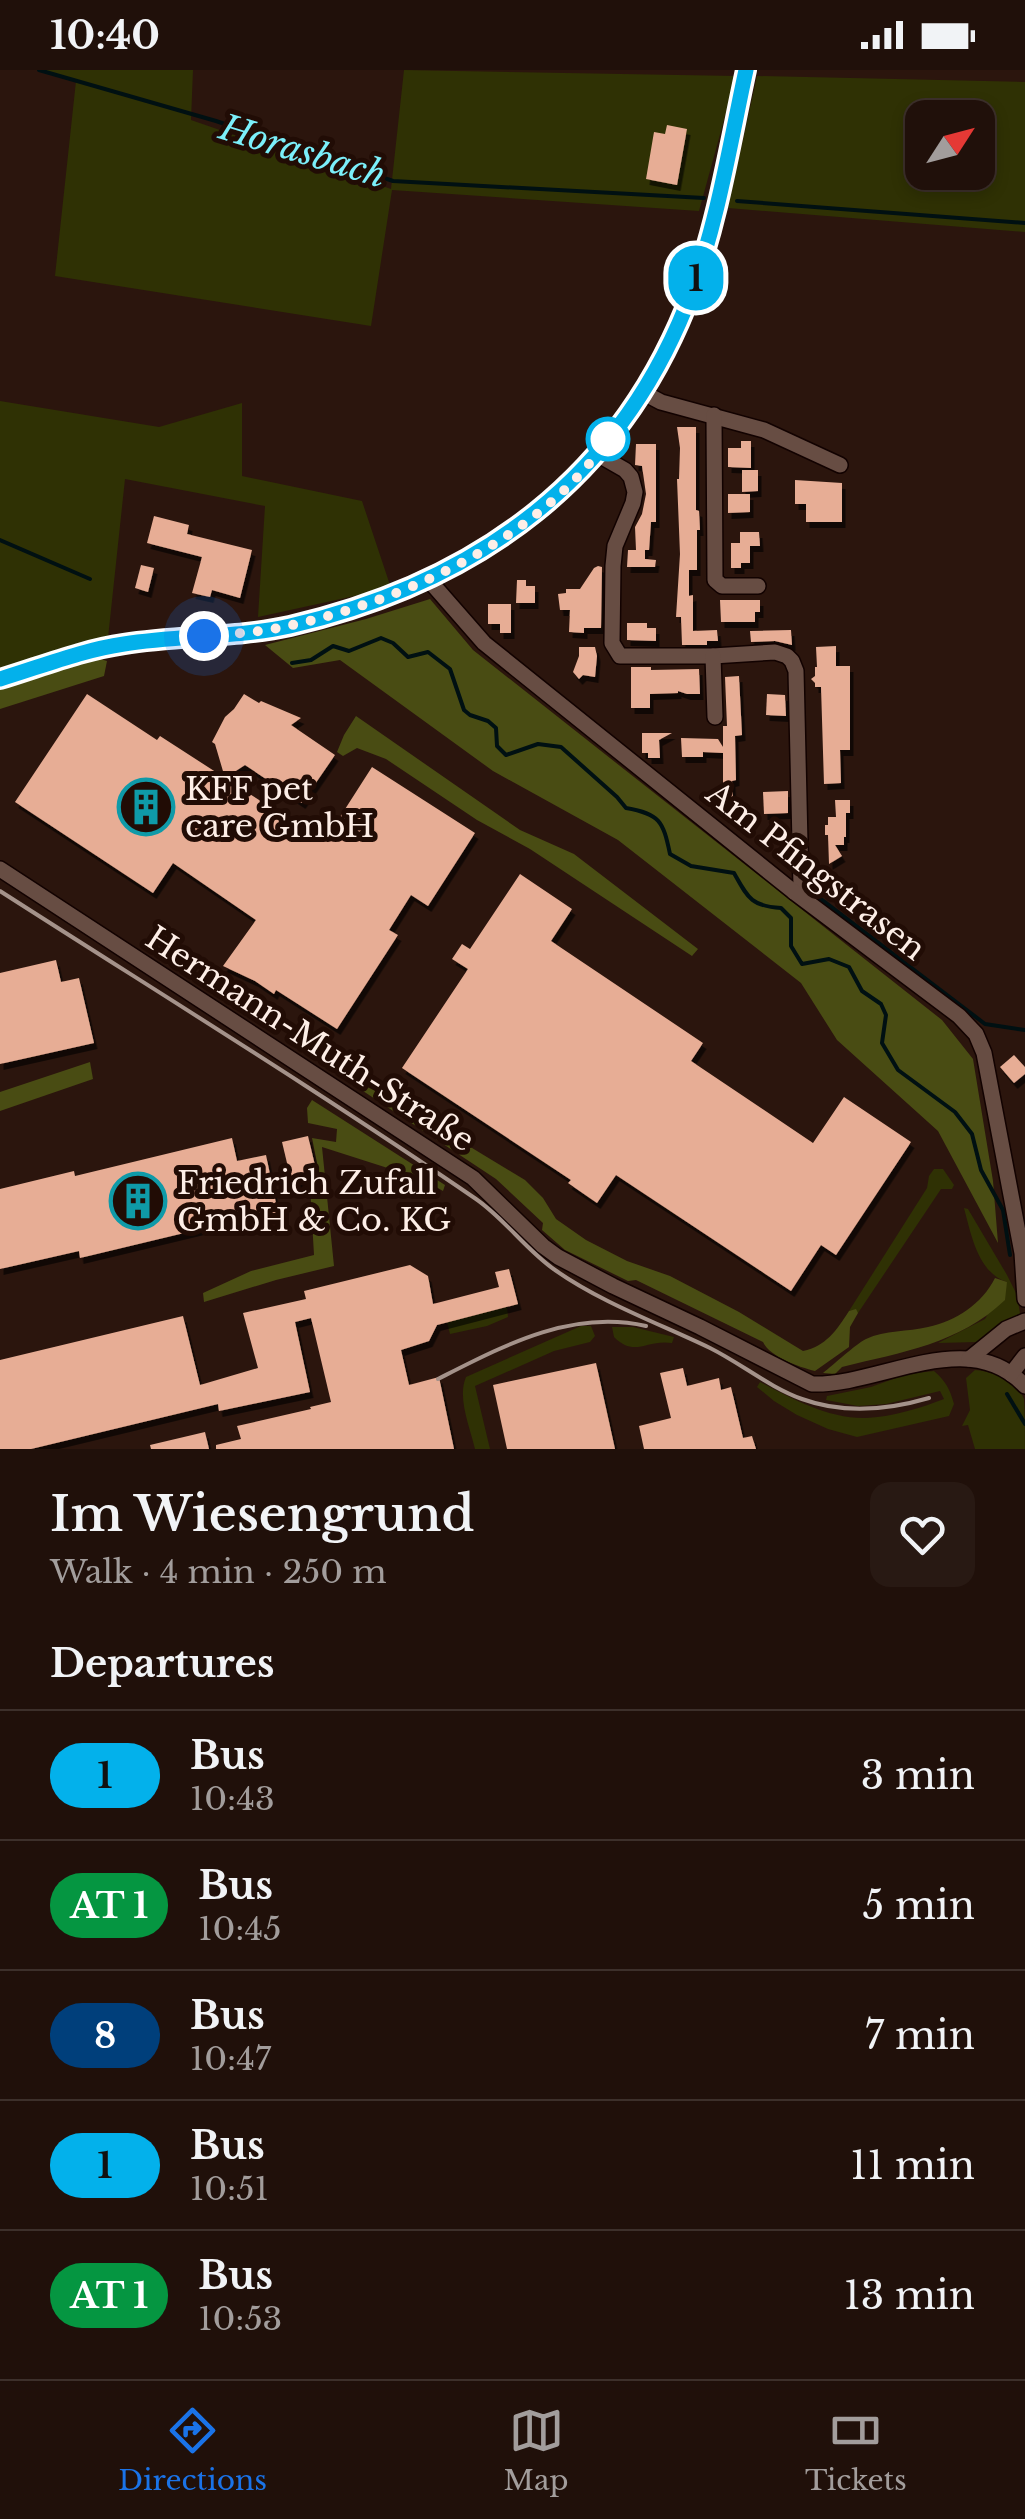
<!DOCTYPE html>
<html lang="en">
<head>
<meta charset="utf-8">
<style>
	:root { --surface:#20100a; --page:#281913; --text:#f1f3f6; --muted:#a29d9c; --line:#3d302b; --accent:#1a73e8 }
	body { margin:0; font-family:"Libre Baskerville",serif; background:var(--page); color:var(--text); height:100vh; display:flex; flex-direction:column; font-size:38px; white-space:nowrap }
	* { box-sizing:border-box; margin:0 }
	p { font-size:32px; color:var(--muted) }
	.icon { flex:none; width:55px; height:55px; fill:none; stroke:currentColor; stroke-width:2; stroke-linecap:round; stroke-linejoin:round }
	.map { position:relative; height:1379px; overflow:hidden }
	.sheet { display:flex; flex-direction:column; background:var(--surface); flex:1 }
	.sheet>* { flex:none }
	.badge { padding:0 20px; border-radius:32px; font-size:35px; line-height:65px }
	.needle { width:65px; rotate:54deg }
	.controls { position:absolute; left:905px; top:30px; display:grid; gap:20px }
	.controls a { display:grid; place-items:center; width:90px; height:90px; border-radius:20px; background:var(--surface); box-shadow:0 5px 15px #0003,0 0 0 2px var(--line); font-size:50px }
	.you { position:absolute; width:50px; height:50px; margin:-25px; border:8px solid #fff; border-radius:50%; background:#1a73e8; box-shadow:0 0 0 15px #1a73e833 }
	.map>.badge { position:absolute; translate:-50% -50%; box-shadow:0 0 0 5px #fff }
	h2 { padding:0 50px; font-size:38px; line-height:90px }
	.round { display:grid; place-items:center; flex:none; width:105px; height:105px; border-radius:20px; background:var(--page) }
	.headline { display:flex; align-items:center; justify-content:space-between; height:170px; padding:0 50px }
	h1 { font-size:48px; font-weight:600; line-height:75px }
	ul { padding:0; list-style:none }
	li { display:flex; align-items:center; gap:30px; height:130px; padding:0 50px; border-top:2px solid var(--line) }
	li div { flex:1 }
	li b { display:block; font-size:38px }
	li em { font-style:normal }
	li .badge { min-width:110px; font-weight:700; text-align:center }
	.status { display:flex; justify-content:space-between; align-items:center; height:70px; padding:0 50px; background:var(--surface); direction:ltr }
	.status svg { height:28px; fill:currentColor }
	.tab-bar { display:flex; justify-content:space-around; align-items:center; height:140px; border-top:2px solid var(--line); background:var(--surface); font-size:28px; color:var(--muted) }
	.tab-bar a { display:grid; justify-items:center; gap:5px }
	.tab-bar .current { color:var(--accent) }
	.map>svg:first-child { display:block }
	.green { fill:#2f3104; fill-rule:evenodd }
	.forest { fill:#494c13 }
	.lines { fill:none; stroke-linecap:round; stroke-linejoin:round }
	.stream { stroke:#001012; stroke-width:4 }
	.building { fill:#e7ad95; filter:url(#shadow) }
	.minor-casing { stroke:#120200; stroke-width:18 }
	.minor { stroke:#674d43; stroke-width:15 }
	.rail { stroke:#a4928a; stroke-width:4 }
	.line-casing { stroke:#fff; stroke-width:22 }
	.line { stroke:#03b1eb; stroke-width:15 }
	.walk { stroke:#fdeee7; stroke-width:10; stroke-dasharray:0 18 }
	.stop-dot { fill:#fff; stroke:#03b1eb; stroke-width:5 }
	.labels { text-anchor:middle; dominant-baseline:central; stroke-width:10; stroke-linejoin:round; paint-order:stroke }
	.poi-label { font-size:32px; fill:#fdeee7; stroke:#210c05; text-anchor:start }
	.street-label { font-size:32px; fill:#fdeee7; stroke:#210c05 }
	.water-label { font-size:35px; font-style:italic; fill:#7beffa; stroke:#210c05 }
</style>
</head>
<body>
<div class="status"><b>10:40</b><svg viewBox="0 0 49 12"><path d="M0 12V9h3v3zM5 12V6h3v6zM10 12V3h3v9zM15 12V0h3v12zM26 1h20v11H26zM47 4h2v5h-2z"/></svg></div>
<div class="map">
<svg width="1025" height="1379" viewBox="0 0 1025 1379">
	<defs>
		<filter id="shadow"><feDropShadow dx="3.5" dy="6" stdDeviation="0" flood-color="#0009"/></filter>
	</defs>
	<rect width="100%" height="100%" fill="#2b150d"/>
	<g class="green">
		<path d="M 39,0 L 193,0 L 191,50 L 391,119 L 404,0 L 736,6 L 699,141 L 392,120 L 371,256 L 55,206 L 76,11 Z"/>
		<path d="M 757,6 L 1025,12 L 1025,162 L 728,138 ZM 922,48 L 978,48 L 978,102 L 922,102 Z"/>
		<path d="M 0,331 L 159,357 L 242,333 L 242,406 L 362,431 L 391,518 L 258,547 L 265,436 L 125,409 L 108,568 L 0,600 Z"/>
		<path d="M 934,1099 L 943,1099 L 954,1115 L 952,1119 L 941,1119 L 858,1243 L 855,1240 L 849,1241 L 927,1118 L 929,1106 Z"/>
		<path d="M 964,1138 L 968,1139 L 1007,1205 L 1017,1225 L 1021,1249 L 1006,1250 L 977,1272 L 938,1273 L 985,1249 L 1007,1212 C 978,1203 971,1164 964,1138 Z"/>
		<path d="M 507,1237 L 508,1247 L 487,1256 L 450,1264 L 447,1252 Z"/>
		<path d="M 581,1256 L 591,1256 L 595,1266 L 590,1272 L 554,1281 L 475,1316 L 490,1379 L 475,1379 C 470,1357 457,1328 466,1307 Z"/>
		<path d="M 612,1257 L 633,1257 L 674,1267 L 672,1273 C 646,1269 635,1288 614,1267 Z"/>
		<path d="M 975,1300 C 992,1301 1017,1311 1024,1329 C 1025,1342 1025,1365 1025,1379 L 975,1379 L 968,1355 L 962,1356 L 970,1340 L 966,1308 Z"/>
		<path d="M 934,1301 C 946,1311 950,1320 954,1334 L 949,1346 L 857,1367 L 828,1359 L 797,1345 L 774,1331 L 757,1317 L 760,1312 C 792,1329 829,1349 866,1348 C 891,1347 921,1338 944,1329 L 940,1321 L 886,1334 L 858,1336 L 826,1330 L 827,1326 L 871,1317 L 907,1304 Z"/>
	</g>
	<g class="forest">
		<path d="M 430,529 L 473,580 L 942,950 L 973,989 L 993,1111 L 998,1173 L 938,1061 L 837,970 L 801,913 L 618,770 L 493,701 L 340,590 L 293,598 L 265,575 L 366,549 Z"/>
		<path d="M 97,588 L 107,591 L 104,606 L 0,639 L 0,619 Z"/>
		<path d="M 356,646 L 520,760 L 574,784 L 698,879 L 692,886 L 530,779 L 477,750 L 386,689 L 357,678 L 343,686 L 337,682 L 344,665 Z"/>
		<path d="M 90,992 L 93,1009 L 0,1041 L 0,1022 Z"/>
		<path d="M 365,1016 L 388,1027 L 525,1110 L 543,1128 L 556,1149 L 586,1170 L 627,1191 L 670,1206 L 739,1242 L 803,1281 C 826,1276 836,1261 849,1241 L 856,1239 L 858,1243 L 850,1257 L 849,1277 L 815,1301 C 799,1297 770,1287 763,1272 L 636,1210 L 628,1211 L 565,1180 L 542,1160 L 543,1153 L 496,1109 L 360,1019 Z"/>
		<path d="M 312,1030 L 445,1115 L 443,1121 L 422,1109 L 322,1077 L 334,1196 L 276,1210 L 204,1232 L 203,1223 L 251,1201 L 314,1185 L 310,1116 L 321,1113 L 312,1068 L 336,1072 L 337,1059 L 308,1053 L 307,1038 Z"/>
		<path d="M 995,1208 L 1007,1212 L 1005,1230 C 959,1274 902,1282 842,1297 L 835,1304 L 823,1303 C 833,1295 857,1273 866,1269 C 885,1260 908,1262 928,1257 C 956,1251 982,1234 995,1208 Z"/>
	</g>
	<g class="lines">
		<g class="stream">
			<path d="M 39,0 L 216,51 L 393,111 L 704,128"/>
			<path d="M 737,131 L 1025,153"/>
			<path d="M 0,470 L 90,509"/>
			<path d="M 292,593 L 311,590 L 333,576 L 349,581 L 381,568 L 393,573 L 408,587 L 428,582 L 450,599 L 464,640 L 470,645 L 488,651 L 496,658 L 497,676 L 506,685 L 538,674 L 561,677 L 617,727 L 626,738 C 660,744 663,751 670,784 L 691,796 L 734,803 C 748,828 751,836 781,838 L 791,848 L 791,876 L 802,894 L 829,889 L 849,897 L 862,921 L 881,934 L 886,945 L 882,973 L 898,1000 L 955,1042 L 972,1064 L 981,1100 L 1003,1140 L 1010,1185"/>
			<path d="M 817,826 L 985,954 L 1025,960"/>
			<path d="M 1007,1324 L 1025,1354"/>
		</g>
	</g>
	<g class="building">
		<path d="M 667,55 L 687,59 L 677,115 L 646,109 L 654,62 L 665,64 Z"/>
		<path d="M 677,357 L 696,357 L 696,440 L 699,441 L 700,460 L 697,460 L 697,500 L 689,500 L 689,526 L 693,525 L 693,561 L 717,560 L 718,571 L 707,571 L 707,575 L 682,575 L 681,547 L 676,547 L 680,484 L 677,409 L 679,409 L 680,378 Z"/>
		<path d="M 741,371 L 751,371 L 751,398 L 728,397 L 728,378 L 741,378 Z"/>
		<path d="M 636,374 L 656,374 L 656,452 L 651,452 L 649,480 L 645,480 L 645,489 L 656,490 L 655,497 L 627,497 L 628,480 L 636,480 L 635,457 L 642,444 L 646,424 L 642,396 L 635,395 Z"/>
		<path d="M 742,400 L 758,400 L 758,421 L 742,422 Z"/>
		<path d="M 795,410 L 842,413 L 842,452 L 806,452 L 806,434 L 795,434 Z"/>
		<path d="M 728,424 L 750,424 L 750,442 L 728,443 Z"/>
		<path d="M 154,446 L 189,455 L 187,464 L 252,480 L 240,528 L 212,520 L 210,527 L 192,523 L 202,487 L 147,473 Z"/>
		<path d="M 740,462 L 759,462 L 760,476 L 750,476 L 750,493 L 741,493 L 741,498 L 731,498 L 731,473 L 740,473 Z"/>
		<path d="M 141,495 L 154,498 L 148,522 L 135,518 Z"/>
		<path d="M 598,496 L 602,497 L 601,558 L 584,558 L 584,563 L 569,562 L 570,540 L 560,540 L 558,524 L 566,523 L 566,519 L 580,519 L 594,498 Z"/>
		<path d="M 517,510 L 526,510 L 526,516 L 535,516 L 535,533 L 516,533 Z"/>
		<path d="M 720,530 L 760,530 L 760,542 L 755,542 L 755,552 L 721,552 Z"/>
		<path d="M 488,534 L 511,534 L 511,563 L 500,563 L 500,554 L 488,554 Z"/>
		<path d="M 627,553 L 647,553 L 647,558 L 656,558 L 656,571 L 627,570 Z"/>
		<path d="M 791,560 L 792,575 L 775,571 L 751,572 L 750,561 Z"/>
		<path d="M 836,576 L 836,596 L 850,596 L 850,680 L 840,680 L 841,713 L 824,714 L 821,617 L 815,617 L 815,613 L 811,609 L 815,606 L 815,597 L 817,597 L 816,577 Z"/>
		<path d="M 579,577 L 595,577 L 597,586 L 595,607 L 583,605 L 579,609 L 573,602 L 579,586 Z"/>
		<path d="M 631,597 L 651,597 L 651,600 L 699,599 L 700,624 L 687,624 L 678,621 L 678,623 L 650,624 L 650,638 L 631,638 Z"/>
		<path d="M 739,606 L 742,665 L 735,666 L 736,710 L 732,711 L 733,731 L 723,732 L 723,683 L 703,682 L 703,687 L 682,687 L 681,668 L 718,669 L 723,677 L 723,656 L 727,656 L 725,607 Z"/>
		<path d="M 87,624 L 157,670 L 160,666 L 324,772 L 372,697 L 475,763 L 428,836 L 411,825 L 389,860 L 398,865 L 337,959 L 276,920 L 274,924 L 255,911 L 223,896 L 256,850 L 173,793 L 153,823 L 15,732 Z"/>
		<path d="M 244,624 L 259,633 L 261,631 L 301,648 L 291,655 L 335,685 L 302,733 L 245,695 L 225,708 L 215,674 L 212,672 L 225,647 L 234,639 Z"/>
		<path d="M 767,624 L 785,625 L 786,646 L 766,645 Z"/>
		<path d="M 642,663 L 672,663 L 659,670 L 660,688 L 648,688 L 648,683 L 642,683 Z"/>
		<path d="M 788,721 L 788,743 L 764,744 L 763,722 Z"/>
		<path d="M 835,730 L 850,730 L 850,743 L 846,743 L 846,767 L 844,767 L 844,775 L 835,775 L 842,786 L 829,794 L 828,765 L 825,765 L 825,755 L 828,755 L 828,747 L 836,747 Z"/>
		<path d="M 520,804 L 572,839 L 551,871 L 703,973 L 691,991 L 813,1073 L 844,1027 L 911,1072 L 836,1185 L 821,1175 L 791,1221 L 616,1105 L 597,1133 L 568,1113 L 571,1110 L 402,998 L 468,899 L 452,889 L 462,874 L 470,879 Z"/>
		<path d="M 56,890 L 61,912 L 79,908 L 94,973 L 0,994 L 0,903 Z"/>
		<path d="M 1014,985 L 1025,997 L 1025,1004 L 1014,1013 L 1000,997 Z"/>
		<path d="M 308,1066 L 318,1108 L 292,1114 L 282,1072 Z"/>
		<path d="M 232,1068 L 237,1091 L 266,1085 L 278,1143 L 256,1148 L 255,1146 L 80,1188 L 79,1181 L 0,1199 L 0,1119 L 74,1101 L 75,1106 Z"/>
		<path d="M 410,1195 L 428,1206 L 433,1234 L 499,1217 L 495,1202 L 509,1199 L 518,1234 L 437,1255 L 429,1271 L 401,1280 L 409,1315 L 439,1307 L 454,1379 L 216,1379 L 216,1375 L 241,1369 L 237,1356 L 311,1339 L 310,1337 L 331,1332 L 311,1248 L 295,1252 L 310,1322 L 219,1341 L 218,1334 L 31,1379 L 0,1379 L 0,1290 L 183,1246 L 200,1315 L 258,1298 L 243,1243 L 306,1229 L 304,1221 Z"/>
		<path d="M 596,1293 L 615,1379 L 507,1379 L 493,1315 Z"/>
		<path d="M 683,1298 L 687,1316 L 719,1308 L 721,1320 L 731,1317 L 743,1368 L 752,1366 L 756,1379 L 644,1379 L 639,1356 L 671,1348 L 660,1303 Z"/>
		<path d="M 205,1362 L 209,1379 L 151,1379 L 150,1375 Z"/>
	</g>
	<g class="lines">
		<g class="minor-casing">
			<g id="minor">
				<path d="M 642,322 L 661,332 L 764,360 L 840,395"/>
				<path d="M 714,345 L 715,510 L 722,516 L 758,516"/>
				<path d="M 597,384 L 625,400 L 631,407 L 635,422 L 633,433 L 615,476 L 613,496 L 612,573 L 620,586 L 713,586 L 775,582 L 787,586 L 792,591 L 796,601 L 801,816 L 794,822"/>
				<path d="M 428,509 L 484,573 L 794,822 L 959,946 L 976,964 L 984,983 L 1022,1183 L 1025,1229"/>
				<path d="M 713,586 L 715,647"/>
				<path d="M 0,609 C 41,597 82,580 124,574 C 179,565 236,568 290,556 C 499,507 644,386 706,178 C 724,120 734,59 746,0"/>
				<path d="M 0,799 L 473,1108 L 543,1176 L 558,1187 L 613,1216 L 700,1257 L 812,1314 C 881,1316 968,1255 1025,1316"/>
				<path d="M 969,1289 L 1006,1259 L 1025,1251"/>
				<path d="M 1011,1304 L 1025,1286"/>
			</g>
		</g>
		<use href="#minor" class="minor"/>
		<g class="rail">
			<path d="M 0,821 C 159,923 320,1022 476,1129 C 505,1149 526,1180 555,1200 C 602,1233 658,1253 710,1278 C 742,1294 769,1317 802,1329 C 843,1344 888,1340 929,1328"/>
			<path d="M 438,1309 C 503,1276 571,1239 646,1256"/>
		</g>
	</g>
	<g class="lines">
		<g class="line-casing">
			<path id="line" d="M 0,609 C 40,597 82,580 124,574 C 179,565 236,568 290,556 C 479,512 623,407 692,221 C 718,150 730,74 746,0"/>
		</g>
		<use href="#line" class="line"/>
		<path class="walk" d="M 204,566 C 232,564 261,562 288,556 C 403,531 540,469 608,369"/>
	</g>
	<defs>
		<g id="building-ring" transform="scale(2.875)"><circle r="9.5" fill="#210c05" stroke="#0f9aa8" stroke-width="1.5"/><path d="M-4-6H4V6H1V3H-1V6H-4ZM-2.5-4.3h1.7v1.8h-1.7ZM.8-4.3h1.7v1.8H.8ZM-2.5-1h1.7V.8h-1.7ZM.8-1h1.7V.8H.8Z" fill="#0f9aa8"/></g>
	</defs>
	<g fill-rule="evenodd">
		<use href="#building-ring" x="146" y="737"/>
		<use href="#building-ring" x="138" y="1131"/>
	</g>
	<circle class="stop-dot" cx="608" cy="369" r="20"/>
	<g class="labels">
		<g class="poi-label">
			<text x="185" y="719">KFF pet<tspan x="185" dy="37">care GmbH</tspan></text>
			<text x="177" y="1113">Friedrich Zufall<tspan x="177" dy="37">GmbH &amp; Co. KG</tspan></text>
		</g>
		<g class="street-label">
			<text transform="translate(816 801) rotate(38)">Am Pfingstrasen</text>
			<text transform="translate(310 969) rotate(33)">Hermann-Muth-Straße</text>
		</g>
		<g class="water-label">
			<text transform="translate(303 81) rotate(17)">Horasbach</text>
		</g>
	</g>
</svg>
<div class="controls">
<a><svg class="needle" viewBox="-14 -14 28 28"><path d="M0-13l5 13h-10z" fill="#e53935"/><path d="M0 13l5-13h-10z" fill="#a29d9c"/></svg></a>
</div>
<div class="you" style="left:204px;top:566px"></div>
<b class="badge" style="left:696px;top:208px;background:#03b1eb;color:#111">1</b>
</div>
<section class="sheet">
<div class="headline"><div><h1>Im Wiesengrund</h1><p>Walk · 4 min · 250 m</p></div><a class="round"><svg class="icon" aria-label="heart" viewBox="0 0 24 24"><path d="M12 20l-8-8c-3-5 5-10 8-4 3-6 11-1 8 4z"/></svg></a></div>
<h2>Departures</h2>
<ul>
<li><span class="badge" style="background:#03b1eb;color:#111">1</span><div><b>Bus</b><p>10:43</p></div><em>3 min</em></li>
<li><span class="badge" style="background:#059641;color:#fff">AT 1</span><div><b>Bus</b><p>10:45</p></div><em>5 min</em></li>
<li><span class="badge" style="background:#003f7b;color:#fff">8</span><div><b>Bus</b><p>10:47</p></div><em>7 min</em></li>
<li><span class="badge" style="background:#03b1eb;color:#111">1</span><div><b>Bus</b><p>10:51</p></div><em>11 min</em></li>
<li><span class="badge" style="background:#059641;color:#fff">AT 1</span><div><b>Bus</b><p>10:53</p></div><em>13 min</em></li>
</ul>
</section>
<nav class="tab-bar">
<a class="current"><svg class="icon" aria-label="directions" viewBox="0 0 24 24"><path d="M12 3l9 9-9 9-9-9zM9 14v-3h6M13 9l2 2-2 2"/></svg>Directions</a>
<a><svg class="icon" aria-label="map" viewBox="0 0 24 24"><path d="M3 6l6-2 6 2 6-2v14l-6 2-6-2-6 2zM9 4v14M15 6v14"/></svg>Map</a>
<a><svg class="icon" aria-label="tickets" viewBox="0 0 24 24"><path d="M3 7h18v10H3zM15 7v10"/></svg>Tickets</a>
</nav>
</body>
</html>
